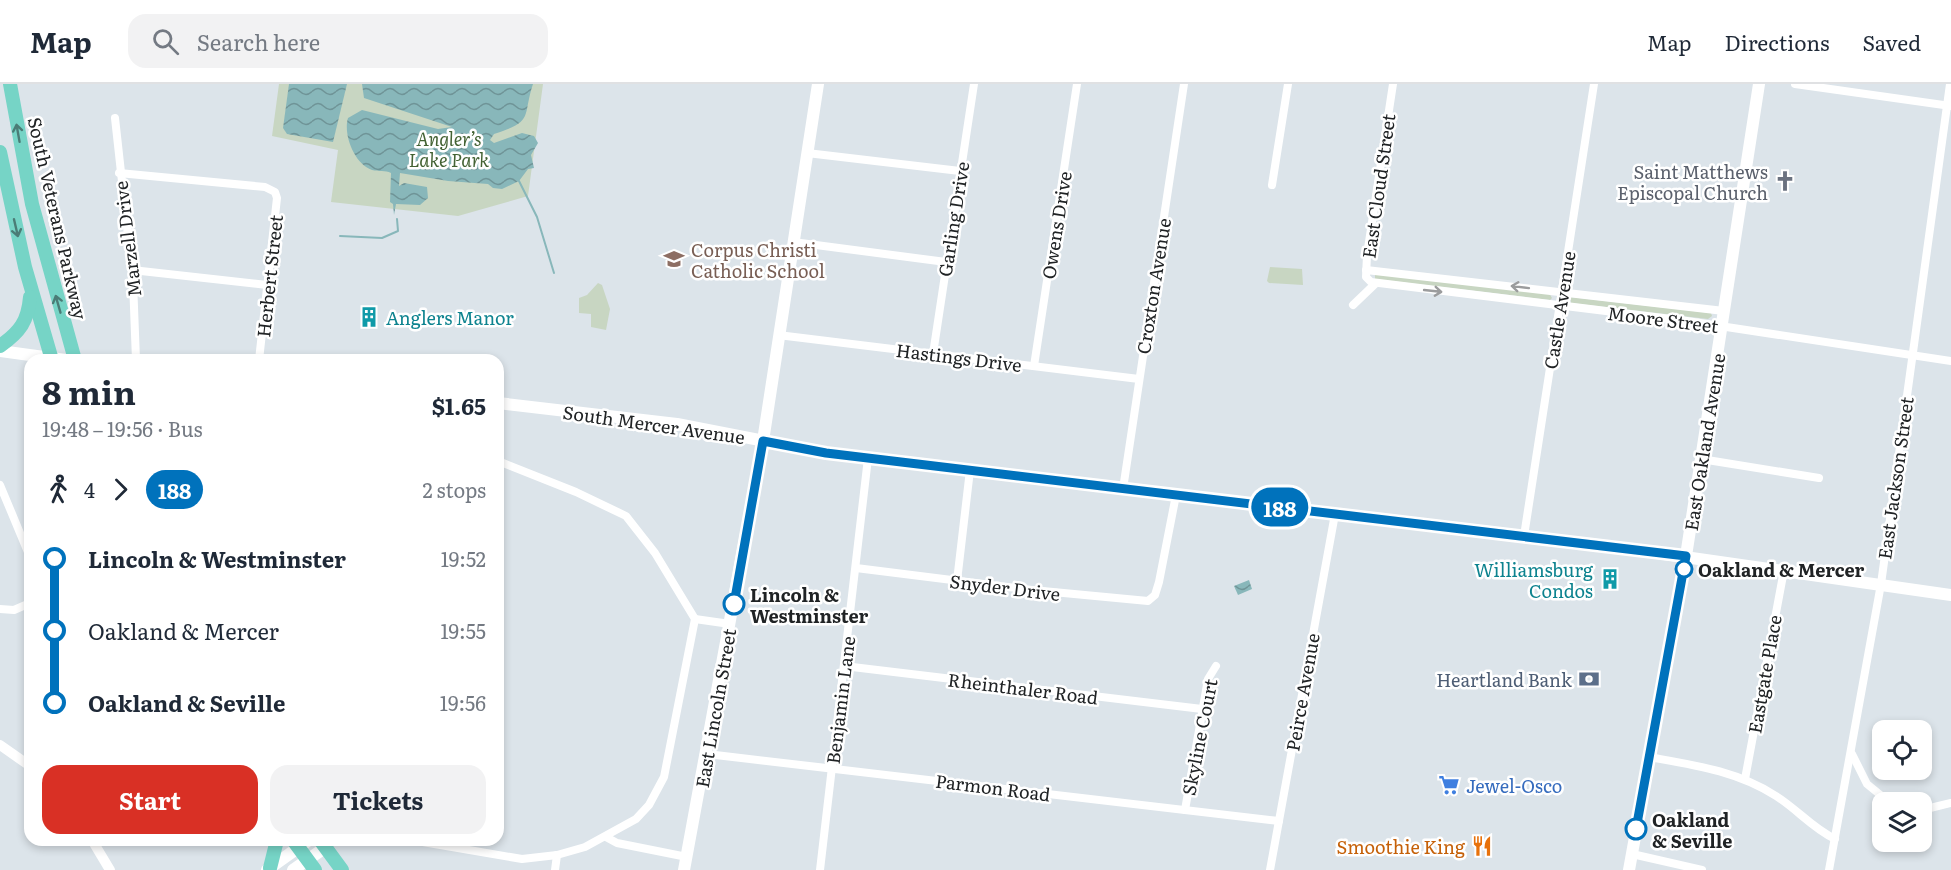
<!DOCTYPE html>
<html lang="en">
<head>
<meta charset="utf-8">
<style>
	:root { --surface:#fff; --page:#f2f2f3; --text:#1f2937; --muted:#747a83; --line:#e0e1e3; --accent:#d93025 }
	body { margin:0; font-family:Literata,serif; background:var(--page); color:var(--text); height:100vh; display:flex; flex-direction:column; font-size:22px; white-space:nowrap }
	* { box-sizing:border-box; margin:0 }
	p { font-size:20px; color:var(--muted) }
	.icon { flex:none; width:33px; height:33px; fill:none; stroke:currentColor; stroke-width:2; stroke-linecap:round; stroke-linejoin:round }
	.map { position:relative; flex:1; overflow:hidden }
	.side { position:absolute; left:24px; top:270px; width:480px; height:492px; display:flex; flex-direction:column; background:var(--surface); border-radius:18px; box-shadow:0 3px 9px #0003 }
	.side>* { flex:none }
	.badge { padding:0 12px; border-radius:20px; font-size:21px; line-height:39px }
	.tools { position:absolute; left:1872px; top:636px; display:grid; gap:12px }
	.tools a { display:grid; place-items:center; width:60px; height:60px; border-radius:12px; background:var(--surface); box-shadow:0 3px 9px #0003; font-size:30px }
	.map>.badge { position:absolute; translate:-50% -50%; box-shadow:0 0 0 3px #fff }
	.legs { display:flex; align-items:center; gap:9px; height:66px; padding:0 18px; font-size:20px }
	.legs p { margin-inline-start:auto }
	.summary { display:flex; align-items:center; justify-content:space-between; height:102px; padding:0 18px }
	h1 { font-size:33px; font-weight:700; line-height:45px }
	.button { display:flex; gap:12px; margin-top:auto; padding:12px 18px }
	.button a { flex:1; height:69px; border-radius:18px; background:var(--accent); color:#fff; font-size:24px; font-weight:700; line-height:69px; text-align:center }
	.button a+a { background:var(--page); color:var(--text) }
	ul { padding:0 18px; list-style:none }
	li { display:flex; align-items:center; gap:21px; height:72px; font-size:22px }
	li i { display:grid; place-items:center; width:9px; height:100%; margin:0 8px; background:currentColor }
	li i::after { content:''; width:15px; height:15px; margin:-8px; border:4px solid; border-radius:50%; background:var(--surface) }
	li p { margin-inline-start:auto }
	li:first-child i { background:linear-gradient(#0000 50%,currentColor 0) }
	li:last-child i { background:linear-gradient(currentColor 50%,#0000 0) }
	header { display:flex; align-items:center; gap:36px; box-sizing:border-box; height:84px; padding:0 30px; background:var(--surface); border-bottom:2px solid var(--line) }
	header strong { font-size:28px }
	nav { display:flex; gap:33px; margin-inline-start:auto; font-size:21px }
	.search { width:420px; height:54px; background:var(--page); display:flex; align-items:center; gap:15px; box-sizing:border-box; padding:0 21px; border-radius:18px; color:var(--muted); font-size:22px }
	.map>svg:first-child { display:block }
	.green { fill:#c8d6c2 }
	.water { fill:url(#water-waves) }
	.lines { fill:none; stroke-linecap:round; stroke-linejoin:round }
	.stream { stroke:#88b7ba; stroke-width:2 }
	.minor { stroke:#fff; stroke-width:8 }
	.tertiary { stroke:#fff; stroke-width:10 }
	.secondary { stroke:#fff; stroke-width:12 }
	.trunk { stroke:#76d4c6; stroke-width:14 }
	.oneway { stroke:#4b7c76 }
	.oneway2 { stroke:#9b9c9d }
	.line-1-casing { stroke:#fff; stroke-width:14 }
	.line-1 { stroke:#0072bc; stroke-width:9 }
	.stop-1-dot { fill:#fff; stroke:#0072bc; stroke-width:3 }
	.labels { text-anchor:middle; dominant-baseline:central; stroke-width:5; stroke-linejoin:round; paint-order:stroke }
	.park-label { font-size:18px; font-style:italic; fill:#436233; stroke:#fff }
	.worship-label { font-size:18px; fill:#5b616d; stroke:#fff; text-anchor:end }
	.street-label { font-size:18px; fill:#202325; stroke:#fff }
	.education-label { font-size:18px; fill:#785e54; stroke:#fff; text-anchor:start }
	.culture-label { font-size:18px; fill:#0d838f; stroke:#fff; text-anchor:start }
	.stop-label { font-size:18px; font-weight:bold; fill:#202325; stroke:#fff; text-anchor:start }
	.service-label { font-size:18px; fill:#4e5e75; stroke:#fff; text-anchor:end }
	.shop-label { font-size:18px; fill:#366cbe; stroke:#fff; text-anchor:start }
	.food-label { font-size:18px; fill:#c56008; stroke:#fff; text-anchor:end }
</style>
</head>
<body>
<header>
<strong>Map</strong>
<div class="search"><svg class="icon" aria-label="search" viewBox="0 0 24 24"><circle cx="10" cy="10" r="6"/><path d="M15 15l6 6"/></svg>Search here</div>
<nav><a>Map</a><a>Directions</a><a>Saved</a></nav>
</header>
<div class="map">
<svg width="1951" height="786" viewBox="0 0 1951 786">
	<defs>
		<pattern id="water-waves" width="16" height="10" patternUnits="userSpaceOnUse" patternTransform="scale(1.5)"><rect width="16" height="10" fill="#88b7ba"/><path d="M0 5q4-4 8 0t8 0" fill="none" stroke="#6f9497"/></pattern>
	</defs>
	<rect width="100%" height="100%" fill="#dce4ea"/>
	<g class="green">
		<path d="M 279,0 L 543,0 L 528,112 L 458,132 L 331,118 L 338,66 L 272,52 Z"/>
		<path d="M 1270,183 L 1302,185 L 1303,201 L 1269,199 L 1267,197 Z"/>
		<path d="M 1375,190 L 1549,209 L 1552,214 L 1550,216 L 1375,195 Z"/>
		<path d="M 598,199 L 602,201 L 610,225 L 606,246 L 591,243 L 591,230 L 579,229 L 579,214 L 587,211 Z"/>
		<path d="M 1570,213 L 1711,229 L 1712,232 L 1708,235 L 1571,219 Z"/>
	</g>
	<g class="water">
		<path d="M 289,0 L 347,0 L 333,58 L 287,50 L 283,44 Z"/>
		<path d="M 362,0 L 533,0 C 522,33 535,37 494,50 L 490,56 L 494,59 L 522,49 L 534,52 L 538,59 L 531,71 L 534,84 L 528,85 L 519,97 L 502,105 L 493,104 L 488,100 L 448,97 L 400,89 L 399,102 L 404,99 L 427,103 L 428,114 L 420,121 L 396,120 L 394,131 L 393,120 L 390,118 L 391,89 C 385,86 379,88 372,86 C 354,80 343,50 348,34 L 362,26 L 438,45 L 452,43 L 364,14 Z"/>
		<path d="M 1249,496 L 1252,505 L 1238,511 L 1234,502 Z"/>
	</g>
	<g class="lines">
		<g class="stream">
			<path d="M 519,97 L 537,133 L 554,189"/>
			<path d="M 340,152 L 382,154 L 398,147 L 397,135"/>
		</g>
		<g class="minor">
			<path d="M 1393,0 L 1367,171 L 1366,193 L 1371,198 L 1687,237 L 1951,277"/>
			<path d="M 1795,0 L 1951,22"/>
			<path d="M 115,34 L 133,197 L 136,276"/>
			<path d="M 807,69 L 960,87"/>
			<path d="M 119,89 L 265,103 L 275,108 L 277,114 L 259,276"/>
			<path d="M 1272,101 L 1288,0"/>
			<path d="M 793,158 L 946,178"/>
			<path d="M 132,186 L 267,201"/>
			<path d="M 1366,186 L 1724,227"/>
			<path d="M 1353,221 L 1375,200"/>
			<path d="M 778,251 L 1139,295"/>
			<path d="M 933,270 L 974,0"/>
			<path d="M 1034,282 L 1077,0"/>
			<path d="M 1701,375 L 1819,394"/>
			<path d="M 0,401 L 30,473"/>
			<path d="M 1123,405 L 1184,0"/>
			<path d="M 1524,452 L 1594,0"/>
			<path d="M 856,484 L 1032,506 L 1148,517 L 1155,511 L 1159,498 L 1176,411"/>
			<path d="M 957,497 L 970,386"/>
			<path d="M 0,525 L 14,526 L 30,519"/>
			<path d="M 695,535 L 730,540"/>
			<path d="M 844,582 L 1202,625"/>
			<path d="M 707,670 L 1279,737"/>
			<path d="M 1852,670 L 1867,700 L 1889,718"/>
			<path d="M 1649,673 C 1694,681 1737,687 1776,712 C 1797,725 1812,744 1835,755"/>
			<path d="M 1745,695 L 1784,486"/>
			<path d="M 1185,726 L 1208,595 L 1216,582"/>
			<path d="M 1922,726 L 1951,719"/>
			<path d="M 606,753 L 617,759 L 687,773"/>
			<path d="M 411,756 L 522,775 L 557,771 L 585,763 L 636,735 L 649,721 L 664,693 L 695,535 L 655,469 L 626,432 L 576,408 L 498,377"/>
			<path d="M 1632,770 L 1702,786"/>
			<path d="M 555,786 L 557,771"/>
			<path d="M 820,786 L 868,374"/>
			<path d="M 1270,786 L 1335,430"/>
			<path d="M 1829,786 L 1881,500 L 1950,0"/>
		</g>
		<g class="tertiary">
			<path d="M 0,661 L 30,682"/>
			<path d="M 92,756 L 110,786"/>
		</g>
		<g class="secondary">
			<path d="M 0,267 L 66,276"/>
			<path d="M 498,319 L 677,340 L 826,369 L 1622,464 L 1951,511"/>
			<path d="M 267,786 L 309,756"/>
			<path d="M 293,786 L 326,763"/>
			<path d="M 684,786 L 763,357 L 818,0"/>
			<path d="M 1629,786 L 1686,472 L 1759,0"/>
		</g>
		<g class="trunk">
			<path d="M 10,0 L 32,120 L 75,276"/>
			<path d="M 0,68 L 25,183 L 52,276"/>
			<path d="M 0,262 C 20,248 28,237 30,213"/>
			<path d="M 293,756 L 315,786"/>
			<path d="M 320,756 L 342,786"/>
			<path d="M 270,784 L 277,756"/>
		</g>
	</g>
	<defs><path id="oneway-shaft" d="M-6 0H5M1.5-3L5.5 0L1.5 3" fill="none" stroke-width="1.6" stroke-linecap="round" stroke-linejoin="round" transform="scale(1.5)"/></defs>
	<g class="oneway">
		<use href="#oneway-shaft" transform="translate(18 49) rotate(-100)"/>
		<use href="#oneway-shaft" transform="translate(16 144) rotate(77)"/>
		<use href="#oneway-shaft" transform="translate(58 220) rotate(-106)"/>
	</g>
	<g class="oneway2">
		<use href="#oneway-shaft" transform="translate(1520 203) rotate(-173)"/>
		<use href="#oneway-shaft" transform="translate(1433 207) rotate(6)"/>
	</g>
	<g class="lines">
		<g class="line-1-casing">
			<path id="line-1" d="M 734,520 L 763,357 L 826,369 L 1686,472 L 1636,745"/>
		</g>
		<use href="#line-1" class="line-1"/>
	</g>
	<defs>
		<g id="church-bare" transform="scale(1.62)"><path d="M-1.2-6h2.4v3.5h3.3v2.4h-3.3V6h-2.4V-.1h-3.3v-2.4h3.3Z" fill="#6b7280" stroke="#fff" stroke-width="2.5" paint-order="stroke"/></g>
		<g id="school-bare" transform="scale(1.62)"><path d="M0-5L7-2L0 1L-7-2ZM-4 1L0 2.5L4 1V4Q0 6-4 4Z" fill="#8d6e63" stroke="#fff" stroke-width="2.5" paint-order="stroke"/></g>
		<g id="building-bare" transform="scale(1.62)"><path d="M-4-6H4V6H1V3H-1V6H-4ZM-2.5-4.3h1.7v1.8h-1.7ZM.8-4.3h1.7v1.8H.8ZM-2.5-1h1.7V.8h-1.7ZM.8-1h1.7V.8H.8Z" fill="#0f9aa8" stroke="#fff" stroke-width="2.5" paint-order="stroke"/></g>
		<g id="bank-bare" transform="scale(1.62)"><path d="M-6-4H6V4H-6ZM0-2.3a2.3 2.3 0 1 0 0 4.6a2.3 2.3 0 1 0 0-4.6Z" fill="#5c6f8a" stroke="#fff" stroke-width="2.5" paint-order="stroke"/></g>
		<g id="supermarket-bare" transform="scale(1.62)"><path d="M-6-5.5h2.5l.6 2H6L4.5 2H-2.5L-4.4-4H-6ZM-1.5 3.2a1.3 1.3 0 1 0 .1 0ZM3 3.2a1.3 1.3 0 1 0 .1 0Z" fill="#3f7fe0" stroke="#fff" stroke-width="2.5" paint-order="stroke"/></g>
		<g id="restaurant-bare" transform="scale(1.62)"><path d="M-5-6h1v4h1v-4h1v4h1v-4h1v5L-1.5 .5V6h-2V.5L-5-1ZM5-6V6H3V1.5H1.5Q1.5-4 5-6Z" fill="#e8710a" stroke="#fff" stroke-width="2.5" paint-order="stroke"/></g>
	</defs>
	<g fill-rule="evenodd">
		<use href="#church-bare" x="1785" y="97"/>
		<use href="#school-bare" x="674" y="175"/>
		<use href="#building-bare" x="369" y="233"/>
		<use href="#building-bare" x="1610" y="495"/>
		<use href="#bank-bare" x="1589" y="595"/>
		<use href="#supermarket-bare" x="1449" y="701"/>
		<use href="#restaurant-bare" x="1482" y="762"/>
	</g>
	<g class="stop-1-dot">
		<circle cx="1684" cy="485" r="8"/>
		<circle cx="734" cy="520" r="10"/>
		<circle cx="1636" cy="745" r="10"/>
	</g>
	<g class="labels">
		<g class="park-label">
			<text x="449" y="54">Angler’s<tspan x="449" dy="21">Lake Park</tspan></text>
		</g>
		<g class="worship-label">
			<text x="1768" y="87">Saint Matthews<tspan x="1768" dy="21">Episcopal Church</tspan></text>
		</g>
		<g class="street-label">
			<text transform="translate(1378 102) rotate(-82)">East Cloud Street</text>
			<text transform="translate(58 134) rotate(77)">South Veterans Parkway</text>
			<text transform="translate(953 135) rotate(-81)">Garling Drive</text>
			<text transform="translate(1056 141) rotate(-81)">Owens Drive</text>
			<text transform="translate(127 155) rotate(-97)">Marzell Drive</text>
			<text transform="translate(269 192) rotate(-84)">Herbert Street</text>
			<text transform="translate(1153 202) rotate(-81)">Croxton Avenue</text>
			<text transform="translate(1559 226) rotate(-81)">Castle Avenue</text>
			<text transform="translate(1663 235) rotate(7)">Moore Street</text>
			<text transform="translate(959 273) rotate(7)">Hastings Drive</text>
			<text transform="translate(654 340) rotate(8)">South Mercer Avenue</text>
			<text transform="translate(1704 358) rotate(-81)">East Oakland Avenue</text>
			<text transform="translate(1895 394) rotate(-82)">East Jackson Street</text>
			<text transform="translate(1005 503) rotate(7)">Snyder Drive</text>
			<text transform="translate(1764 590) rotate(-80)">Eastgate Place</text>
			<text transform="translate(1023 604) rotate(7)">Rheinthaler Road</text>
			<text transform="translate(1302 608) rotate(-80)">Peirce Avenue</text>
			<text transform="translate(840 616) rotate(-83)">Benjamin Lane</text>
			<text transform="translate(715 624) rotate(-80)">East Lincoln Street</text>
			<text transform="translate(1199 653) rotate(-79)">Skyline Court</text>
			<text transform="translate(993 703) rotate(7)">Parmon Road</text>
		</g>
		<g class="education-label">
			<text x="691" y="165">Corpus Christi<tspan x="691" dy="21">Catholic School</tspan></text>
		</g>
		<g class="culture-label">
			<text x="386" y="233">Anglers Manor</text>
			<text x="1593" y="485" text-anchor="end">Williamsburg<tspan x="1593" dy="21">Condos</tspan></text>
		</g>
		<g class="stop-label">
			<text x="1698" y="485">Oakland &amp; Mercer</text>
			<text x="750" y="510">Lincoln &amp;<tspan x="750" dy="21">Westminster</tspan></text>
			<text x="1652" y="735">Oakland<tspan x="1652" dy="21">&amp; Seville</tspan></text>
		</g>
		<g class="service-label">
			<text x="1572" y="595">Heartland Bank</text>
		</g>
		<g class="shop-label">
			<text x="1466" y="701">Jewel-Osco</text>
		</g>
		<g class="food-label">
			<text x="1465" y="762">Smoothie King</text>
		</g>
	</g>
</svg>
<div class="tools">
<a><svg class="icon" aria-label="locate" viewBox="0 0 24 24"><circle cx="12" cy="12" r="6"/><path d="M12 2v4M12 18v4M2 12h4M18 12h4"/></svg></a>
<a><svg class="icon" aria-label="layers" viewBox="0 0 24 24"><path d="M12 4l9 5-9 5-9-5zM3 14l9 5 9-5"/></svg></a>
</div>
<b class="badge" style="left:1280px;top:423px;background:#0072bc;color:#fff">188</b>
<section class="side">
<div class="summary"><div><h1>8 min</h1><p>19:48 – 19:56 · Bus</p></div><b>$1.65</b></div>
<div class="legs"><svg class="icon" aria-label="walk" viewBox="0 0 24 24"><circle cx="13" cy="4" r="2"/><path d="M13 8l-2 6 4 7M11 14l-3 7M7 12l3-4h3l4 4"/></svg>4<svg class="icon" aria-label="forward" viewBox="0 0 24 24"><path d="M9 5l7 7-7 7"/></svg><b class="badge" style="background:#0072bc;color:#fff">188</b><p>2 stops</p></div>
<ul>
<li><i style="color:#0072bc"></i><b>Lincoln &amp; Westminster</b><p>19:52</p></li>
<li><i style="color:#0072bc"></i><span>Oakland &amp; Mercer</span><p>19:55</p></li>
<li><i style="color:#0072bc"></i><b>Oakland &amp; Seville</b><p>19:56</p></li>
</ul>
<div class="button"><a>Start</a><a>Tickets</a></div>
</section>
</div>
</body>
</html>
